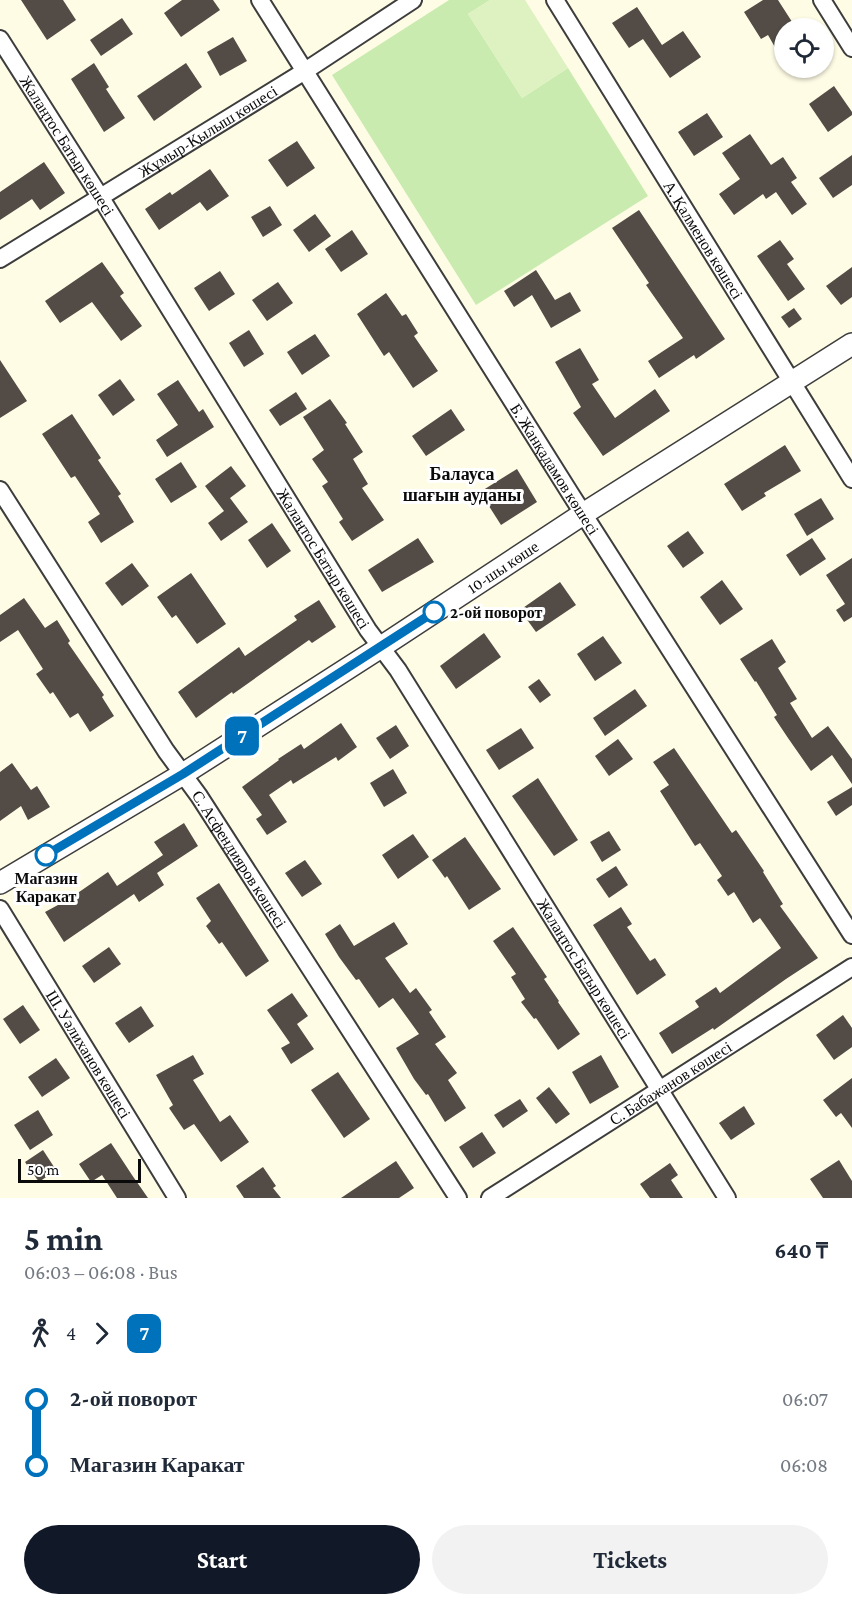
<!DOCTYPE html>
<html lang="en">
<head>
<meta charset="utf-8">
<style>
	:root { --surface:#fff; --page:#f2f2f3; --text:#1f2937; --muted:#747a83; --accent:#111827 }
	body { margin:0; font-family:"Crimson Pro",serif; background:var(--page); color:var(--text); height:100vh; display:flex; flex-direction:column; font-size:22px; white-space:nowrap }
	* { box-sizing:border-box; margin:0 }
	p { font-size:20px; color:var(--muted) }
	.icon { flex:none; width:33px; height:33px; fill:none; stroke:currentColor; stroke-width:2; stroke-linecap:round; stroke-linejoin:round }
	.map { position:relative; height:1198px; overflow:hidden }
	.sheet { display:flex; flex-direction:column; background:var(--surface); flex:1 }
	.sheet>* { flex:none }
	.badge { padding:0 12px; border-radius:9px; font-size:21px; line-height:39px }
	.fabs { position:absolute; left:774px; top:18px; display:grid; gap:12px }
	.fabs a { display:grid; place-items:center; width:60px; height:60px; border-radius:50%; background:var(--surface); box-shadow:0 2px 4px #0004; font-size:30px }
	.scale { position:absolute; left:18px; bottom:15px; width:123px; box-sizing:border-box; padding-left:6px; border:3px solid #0a0a0a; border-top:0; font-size:16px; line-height:21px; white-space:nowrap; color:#0a0a0a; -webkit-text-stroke:4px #fff; paint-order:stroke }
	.map>.badge { position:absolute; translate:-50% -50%; box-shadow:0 0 0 3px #fff }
	.legs { display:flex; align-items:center; gap:9px; height:66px; padding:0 24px; font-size:20px }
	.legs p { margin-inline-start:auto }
	.head { display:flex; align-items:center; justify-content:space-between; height:102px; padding:0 24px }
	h1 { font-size:33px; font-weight:700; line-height:45px }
	.button { display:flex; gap:12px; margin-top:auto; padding:12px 24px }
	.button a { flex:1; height:69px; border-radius:36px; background:var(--accent); color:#fff; font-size:24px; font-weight:700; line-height:69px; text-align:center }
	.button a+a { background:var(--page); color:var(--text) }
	ul { padding:0 24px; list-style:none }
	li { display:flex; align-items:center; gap:21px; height:66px; font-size:22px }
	li i { display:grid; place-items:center; width:9px; height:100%; margin:0 8px; background:currentColor }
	li i::after { content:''; width:15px; height:15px; margin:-8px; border:4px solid; border-radius:50%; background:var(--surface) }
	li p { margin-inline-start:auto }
	li:first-child i { background:linear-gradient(#0000 50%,currentColor 0) }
	li:last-child i { background:linear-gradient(currentColor 50%,#0000 0) }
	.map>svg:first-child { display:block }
	.green { fill:#c9ebaf }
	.pitch { fill:#ddf1c1 }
	.building { fill:#534c46 }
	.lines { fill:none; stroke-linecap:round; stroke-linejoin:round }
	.minor-casing { stroke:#3d3d3d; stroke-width:20 }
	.tertiary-casing { stroke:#3d3d3d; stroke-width:24 }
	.minor { stroke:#fff; stroke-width:16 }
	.tertiary { stroke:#fff; stroke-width:21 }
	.line-1-casing { stroke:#fff; stroke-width:14 }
	.line-1 { stroke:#0072bc; stroke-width:9 }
	.stop-1-dot { fill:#fff; stroke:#0072bc; stroke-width:3 }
	.labels { text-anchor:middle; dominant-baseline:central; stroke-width:6; stroke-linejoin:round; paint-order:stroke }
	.street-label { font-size:16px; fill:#0a0a0a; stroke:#fff }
	.stop-label { font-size:16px; font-weight:bold; fill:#0a0a0a; stroke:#fff; text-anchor:start }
	.neighbourhood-label { font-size:18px; font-weight:bold; fill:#0a0a0a; stroke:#fff }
</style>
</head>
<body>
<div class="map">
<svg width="852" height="1198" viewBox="0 0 852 1198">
	<rect width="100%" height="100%" fill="#fffce6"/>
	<path class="green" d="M 449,0 L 490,0 L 468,14 L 522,98 L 568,68 L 648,196 L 476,305 L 332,75 Z"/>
	<path class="pitch" d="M 490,0 L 525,0 L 568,68 L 522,98 L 468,14 Z"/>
	<g class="building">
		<path d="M 21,0 L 63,0 L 76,20 L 47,40 Z"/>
		<path d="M 182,0 L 213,0 L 220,10 L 181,37 L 164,13 Z"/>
		<path d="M 763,0 L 778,0 L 796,28 L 784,28 L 784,63 L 768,35 L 761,39 L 744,12 Z"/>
		<path d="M 637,7 L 662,45 L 683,31 L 701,57 L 670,78 L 643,39 L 629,48 L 612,23 Z"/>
		<path d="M 122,18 L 133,34 L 101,56 L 90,40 Z"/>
		<path d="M 233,37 L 247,61 L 220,76 L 207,52 Z"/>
		<path d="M 94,63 L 109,87 L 106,89 L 125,118 L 104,132 L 71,79 Z"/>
		<path d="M 186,63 L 202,87 L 154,121 L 137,96 Z"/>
		<path d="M 834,86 L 852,112 L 852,115 L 828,132 L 809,104 Z"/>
		<path d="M 707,113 L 723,137 L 694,156 L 678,132 Z"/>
		<path d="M 750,134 L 771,165 L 783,157 L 797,178 L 791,182 L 807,204 L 792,215 L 776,192 L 766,199 L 763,194 L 734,215 L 719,194 L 740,179 L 722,153 Z"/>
		<path d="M 297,141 L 315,168 L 287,187 L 268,160 Z"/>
		<path d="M 852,155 L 852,185 L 833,198 L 819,178 Z"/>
		<path d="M 44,162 L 65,193 L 40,210 L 32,199 L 0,220 L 0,192 Z"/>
		<path d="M 210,169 L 229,196 L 207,211 L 200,202 L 159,230 L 145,209 L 170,192 L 172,195 Z"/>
		<path d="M 270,206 L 282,225 L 263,237 L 251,217 Z"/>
		<path d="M 639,210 L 725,339 L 696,359 L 694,355 L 659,378 L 648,361 L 683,338 L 646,285 L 649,283 L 612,228 Z"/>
		<path d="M 315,214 L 331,236 L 309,252 L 293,230 Z"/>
		<path d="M 352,230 L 368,254 L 341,272 L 325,249 Z"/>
		<path d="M 780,240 L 794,259 L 787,264 L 805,289 L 788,301 L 757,256 Z"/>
		<path d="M 102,262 L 124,293 L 120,296 L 142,326 L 121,341 L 92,302 L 60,323 L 45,301 Z"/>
		<path d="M 852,267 L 852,297 L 841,305 L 826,286 Z"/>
		<path d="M 536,270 L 555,300 L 570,292 L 581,311 L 551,328 L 532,295 L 514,307 L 504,291 Z"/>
		<path d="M 220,271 L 235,294 L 209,311 L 194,288 Z"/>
		<path d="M 278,282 L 293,303 L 267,321 L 252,300 Z"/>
		<path d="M 386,293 L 402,316 L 406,314 L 418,333 L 414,336 L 438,371 L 413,388 L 389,352 L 384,356 L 357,314 Z"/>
		<path d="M 794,308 L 802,319 L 789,328 L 781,317 Z"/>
		<path d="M 249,330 L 264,354 L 244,367 L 229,343 Z"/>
		<path d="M 315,334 L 330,356 L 302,375 L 287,352 Z"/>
		<path d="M 580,348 L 599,380 L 592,384 L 615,418 L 655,389 L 670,411 L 603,456 L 573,413 L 581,407 L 555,362 Z"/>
		<path d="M 0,360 L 27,401 L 0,418 Z"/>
		<path d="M 120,379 L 135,400 L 113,416 L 98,395 Z"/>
		<path d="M 178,380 L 199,412 L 203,409 L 214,427 L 167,457 L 156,440 L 178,425 L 157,394 Z"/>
		<path d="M 296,392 L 307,409 L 280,426 L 269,410 Z"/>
		<path d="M 330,399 L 347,423 L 345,424 L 363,452 L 353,459 L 368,484 L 362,488 L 384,520 L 352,541 L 339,522 L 343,519 L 322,486 L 328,482 L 312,459 L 324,450 L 303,417 Z"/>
		<path d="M 451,409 L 465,430 L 426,456 L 412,436 Z"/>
		<path d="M 72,414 L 101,458 L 98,460 L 121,494 L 118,496 L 134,522 L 101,543 L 88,522 L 100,514 L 75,476 L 71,478 L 42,434 Z"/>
		<path d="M 785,445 L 801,471 L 764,493 L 766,496 L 742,511 L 724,484 Z"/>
		<path d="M 181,462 L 197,487 L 171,503 L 155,479 Z"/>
		<path d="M 231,466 L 246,486 L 230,498 L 248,522 L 221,541 L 208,523 L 224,511 L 205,486 Z"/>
		<path d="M 517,469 L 537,502 L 501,525 L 480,492 Z"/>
		<path d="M 821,498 L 834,519 L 807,536 L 794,514 Z"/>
		<path d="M 272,523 L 291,551 L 267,568 L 248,540 Z"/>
		<path d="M 688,531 L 704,553 L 683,568 L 667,546 Z"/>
		<path d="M 418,538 L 434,562 L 382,592 L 368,570 Z"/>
		<path d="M 812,538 L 826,559 L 800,576 L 786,555 Z"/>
		<path d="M 852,558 L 852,617 L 844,622 L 836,610 L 845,604 L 826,575 Z"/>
		<path d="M 132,563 L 149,586 L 122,606 L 105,583 Z"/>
		<path d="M 191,573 L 226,624 L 197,644 L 176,615 L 172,618 L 157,597 Z"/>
		<path d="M 722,580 L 743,609 L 720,625 L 700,597 Z"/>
		<path d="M 560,582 L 576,605 L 536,632 L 520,610 Z"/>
		<path d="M 24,598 L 45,628 L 57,620 L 70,641 L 68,643 L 104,695 L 102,697 L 114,716 L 90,732 L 78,713 L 70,718 L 53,692 L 50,694 L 36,674 L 43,669 L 18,630 L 0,642 L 0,615 Z"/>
		<path d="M 319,600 L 336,627 L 312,643 L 309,640 L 233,694 L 232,692 L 196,718 L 178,692 L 239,647 L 245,656 L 297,620 L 294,616 Z"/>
		<path d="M 484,633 L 501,657 L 456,689 L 440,666 Z"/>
		<path d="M 603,636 L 622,663 L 595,681 L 577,654 Z"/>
		<path d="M 772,639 L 786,662 L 778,668 L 797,699 L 790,703 L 812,738 L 828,726 L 852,759 L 852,784 L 832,755 L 811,771 L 788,738 L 774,717 L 777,715 L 756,681 L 755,682 L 740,659 Z"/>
		<path d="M 539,679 L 551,695 L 540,703 L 528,687 Z"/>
		<path d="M 635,689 L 647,706 L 605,736 L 593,718 Z"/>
		<path d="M 341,723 L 357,747 L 338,761 L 336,757 L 293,784 L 291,780 L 269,795 L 287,822 L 267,835 L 256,819 L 262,815 L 242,787 L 279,760 L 278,759 L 301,744 L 304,749 Z"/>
		<path d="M 396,725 L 409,746 L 390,759 L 376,738 Z"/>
		<path d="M 521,728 L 534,748 L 499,770 L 486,750 Z"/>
		<path d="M 618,739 L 633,759 L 609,776 L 595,756 Z"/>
		<path d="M 674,748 L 732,833 L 736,830 L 764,871 L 763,872 L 783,904 L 780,906 L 818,958 L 786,979 L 714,1030 L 713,1028 L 672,1054 L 659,1033 L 699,1007 L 695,1001 L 716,987 L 720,993 L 781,948 L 760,918 L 753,923 L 734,892 L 728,896 L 717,880 L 722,876 L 700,843 L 695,846 L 660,791 L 669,785 L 653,762 Z"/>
		<path d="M 12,763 L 31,790 L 37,786 L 50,807 L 28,820 L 21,806 L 0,821 L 0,772 Z"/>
		<path d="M 393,769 L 407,793 L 384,807 L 370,783 Z"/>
		<path d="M 538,778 L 578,840 L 554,856 L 512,796 Z"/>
		<path d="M 852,787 L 852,805 L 836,816 L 827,802 Z"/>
		<path d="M 184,823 L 198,846 L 157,873 L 164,885 L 139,902 L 134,894 L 64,942 L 45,912 L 69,899 L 108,872 L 117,886 L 163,855 L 154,842 Z"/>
		<path d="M 609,831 L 621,850 L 602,862 L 590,842 Z"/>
		<path d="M 413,834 L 429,857 L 398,879 L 382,855 Z"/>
		<path d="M 465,837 L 501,889 L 469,910 L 447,876 L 445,878 L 432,860 Z"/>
		<path d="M 305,860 L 322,884 L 302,897 L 285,873 Z"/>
		<path d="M 616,866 L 628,885 L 609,898 L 596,879 Z"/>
		<path d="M 219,883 L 269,961 L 246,977 L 222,942 L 219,944 L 206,926 L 211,921 L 196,898 Z"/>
		<path d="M 621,907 L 632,924 L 627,927 L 650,961 L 655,958 L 666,975 L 637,995 L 593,925 Z"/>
		<path d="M 394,922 L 408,944 L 385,958 L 410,993 L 416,988 L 432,1010 L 429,1012 L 446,1037 L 435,1044 L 457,1073 L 448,1080 L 466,1108 L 445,1122 L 428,1094 L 426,1095 L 414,1079 L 396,1048 L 419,1034 L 393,998 L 379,1008 L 359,979 L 356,980 L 339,957 L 325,934 L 340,924 L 354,946 Z"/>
		<path d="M 513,927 L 547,977 L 544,979 L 559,1001 L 558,1002 L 580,1034 L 558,1050 L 536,1018 L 534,1019 L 521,1002 L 525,999 L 511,977 L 516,974 L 493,941 Z"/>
		<path d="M 109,947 L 121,964 L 94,983 L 82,966 Z"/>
		<path d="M 292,993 L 308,1016 L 297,1024 L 314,1049 L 291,1064 L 281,1048 L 290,1043 L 267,1010 Z"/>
		<path d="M 23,1005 L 40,1030 L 20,1044 L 3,1019 Z"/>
		<path d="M 141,1006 L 154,1026 L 129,1043 L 115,1023 Z"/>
		<path d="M 843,1015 L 852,1028 L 852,1047 L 834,1060 L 816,1035 Z"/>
		<path d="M 193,1055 L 204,1074 L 193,1080 L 220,1122 L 230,1115 L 249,1142 L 221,1162 L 194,1124 L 184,1130 L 169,1108 L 173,1105 L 156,1075 Z"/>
		<path d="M 601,1055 L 619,1087 L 590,1104 L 572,1072 Z"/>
		<path d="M 56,1058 L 70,1078 L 42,1097 L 28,1077 Z"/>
		<path d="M 338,1072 L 370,1119 L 344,1138 L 311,1090 Z"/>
		<path d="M 852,1078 L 852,1128 L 841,1113 L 836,1117 L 823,1100 Z"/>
		<path d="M 549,1087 L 570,1114 L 556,1124 L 536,1098 Z"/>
		<path d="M 520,1099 L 528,1111 L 503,1128 L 494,1115 Z"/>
		<path d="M 744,1106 L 755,1124 L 731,1140 L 719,1123 Z"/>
		<path d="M 38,1110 L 53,1135 L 30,1150 L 14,1125 Z"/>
		<path d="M 482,1132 L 496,1153 L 473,1168 L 459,1147 Z"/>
		<path d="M 111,1143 L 132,1175 L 148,1198 L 117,1198 L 102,1175 L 91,1182 L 79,1164 Z"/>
		<path d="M 43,1150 L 56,1170 L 39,1182 L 25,1162 Z"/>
		<path d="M 839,1160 L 852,1181 L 852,1198 L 823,1198 L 810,1179 Z"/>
		<path d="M 396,1161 L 414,1188 L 399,1198 L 341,1198 Z"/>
		<path d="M 670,1163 L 678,1175 L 671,1180 L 683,1198 L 650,1198 L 640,1184 Z"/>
		<path d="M 263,1167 L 276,1186 L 273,1188 L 281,1198 L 244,1198 L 236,1186 Z"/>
	</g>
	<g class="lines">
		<g class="minor-casing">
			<g id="minor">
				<path id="s1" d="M 260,0 L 570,493 L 852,935"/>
				<path id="s2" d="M 555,0 L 852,479"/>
				<path d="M 822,0 L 852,48"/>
				<path id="s3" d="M 0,39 L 101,198 L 368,630 L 398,670 L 727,1198"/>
				<path id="s4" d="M 0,259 L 305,71 L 413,0"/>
				<path id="s5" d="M 0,490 L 166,751 L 199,796 L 458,1198"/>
				<path id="s6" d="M 0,909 L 177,1198"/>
				<path id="s7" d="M 490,1198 L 852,967"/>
			</g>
		</g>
		<g class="tertiary-casing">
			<g id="tertiary">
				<path id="s8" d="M 0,883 L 183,774 L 381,647 L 583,514 L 852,344"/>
			</g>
		</g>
		<use href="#minor" class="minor"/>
		<use href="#tertiary" class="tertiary"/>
	</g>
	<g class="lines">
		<g class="line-1-casing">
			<path id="line-1" d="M 46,855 L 183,774 L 434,612"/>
		</g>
		<use href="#line-1" class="line-1"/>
	</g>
	<g class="stop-1-dot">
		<circle cx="434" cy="612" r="10"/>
		<circle cx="46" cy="855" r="10"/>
	</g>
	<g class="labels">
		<g class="street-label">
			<text stroke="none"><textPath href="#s4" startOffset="244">Жұмыр-Қылыш көшесі</textPath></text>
			<text stroke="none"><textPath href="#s3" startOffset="126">Жалаңтос Батыр көшесі</textPath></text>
			<text stroke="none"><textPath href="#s2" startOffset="282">А. Қалменов көшесі</textPath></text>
			<text stroke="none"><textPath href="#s1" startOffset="554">Б. Жанқадамов көшесі</textPath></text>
			<text stroke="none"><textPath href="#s3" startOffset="612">Жалаңтос Батыр көшесі</textPath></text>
			<text stroke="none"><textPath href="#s8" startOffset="594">10-шы көше</textPath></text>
			<text stroke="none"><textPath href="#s5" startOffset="440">С. Асфендияров көшесі</textPath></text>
			<text stroke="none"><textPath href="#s3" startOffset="1098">Жалаңтос Батыр көшесі</textPath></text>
			<text stroke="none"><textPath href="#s6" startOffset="170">Ш. Уәлиханов көшесі</textPath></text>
			<text stroke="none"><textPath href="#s7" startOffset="214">С. Бабажанов көшесі</textPath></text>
		</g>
		<g class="stop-label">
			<text x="450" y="612">2-ой поворот</text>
			<text x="46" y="878" text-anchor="middle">Магазин<tspan x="46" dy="18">Каракат</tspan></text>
		</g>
		<g class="neighbourhood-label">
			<text x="462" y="474">Балауса<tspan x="462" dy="21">шағын ауданы</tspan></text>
		</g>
	</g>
</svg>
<div class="fabs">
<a><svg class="icon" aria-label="locate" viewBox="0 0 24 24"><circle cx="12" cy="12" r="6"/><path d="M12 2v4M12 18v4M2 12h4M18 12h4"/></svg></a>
</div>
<div class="scale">50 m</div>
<b class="badge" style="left:242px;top:736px;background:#0072bc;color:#fff">7</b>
</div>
<section class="sheet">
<div class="head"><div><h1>5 min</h1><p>06:03 – 06:08 · Bus</p></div><b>640 ₸</b></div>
<div class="legs"><svg class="icon" aria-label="walk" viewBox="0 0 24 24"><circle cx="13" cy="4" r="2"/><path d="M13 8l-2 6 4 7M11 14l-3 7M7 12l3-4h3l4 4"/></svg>4<svg class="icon" aria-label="forward" viewBox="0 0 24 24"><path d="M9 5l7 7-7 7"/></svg><b class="badge" style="background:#0072bc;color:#fff">7</b></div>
<ul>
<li><i style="color:#0072bc"></i><b>2-ой поворот</b><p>06:07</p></li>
<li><i style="color:#0072bc"></i><b>Магазин Каракат</b><p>06:08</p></li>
</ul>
<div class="button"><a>Start</a><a>Tickets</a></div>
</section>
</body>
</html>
